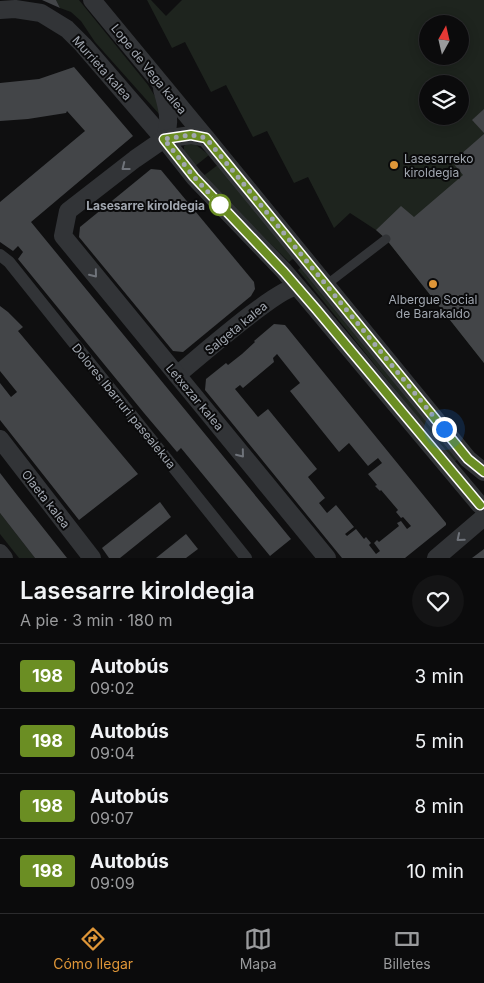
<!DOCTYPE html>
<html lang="es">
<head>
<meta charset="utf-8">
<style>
	:root { --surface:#0b0b0c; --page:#141415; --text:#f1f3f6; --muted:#9a9b9d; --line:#2b2b2d; --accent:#df9638 }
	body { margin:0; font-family:Inter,sans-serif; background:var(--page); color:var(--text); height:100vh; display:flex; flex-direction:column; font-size:19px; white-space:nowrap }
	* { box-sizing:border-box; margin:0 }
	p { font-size:16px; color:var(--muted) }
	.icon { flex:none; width:28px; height:28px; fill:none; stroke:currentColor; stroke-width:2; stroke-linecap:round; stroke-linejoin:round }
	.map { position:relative; height:558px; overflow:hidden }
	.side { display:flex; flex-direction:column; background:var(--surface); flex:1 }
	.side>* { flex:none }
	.badge { padding:0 10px; border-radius:4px; font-size:18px; line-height:32px }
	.needle { width:32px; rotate:8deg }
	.fabs { position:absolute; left:419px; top:15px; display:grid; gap:10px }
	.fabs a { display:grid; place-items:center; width:50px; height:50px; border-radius:50%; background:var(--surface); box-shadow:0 2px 12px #0003,0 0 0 1px var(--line); font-size:25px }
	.you { position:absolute; width:25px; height:25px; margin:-12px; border:4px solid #fff; border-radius:50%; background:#1a73e8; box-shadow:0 0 0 8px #1a73e833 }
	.map>.badge { position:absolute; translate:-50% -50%; box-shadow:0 0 0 2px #fff }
	.round { display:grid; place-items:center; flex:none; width:52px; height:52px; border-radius:26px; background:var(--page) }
	.head { display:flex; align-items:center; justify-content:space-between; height:85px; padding:0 20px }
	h1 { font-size:24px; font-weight:600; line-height:38px }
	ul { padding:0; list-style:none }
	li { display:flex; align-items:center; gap:15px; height:65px; padding:0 20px; border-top:1px solid var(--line) }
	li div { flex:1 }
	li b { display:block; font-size:19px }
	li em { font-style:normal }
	li .badge { min-width:55px; font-weight:700; text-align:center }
	.dock { display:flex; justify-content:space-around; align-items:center; height:70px; border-top:1px solid var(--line); background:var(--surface); font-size:14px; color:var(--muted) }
	.dock a { display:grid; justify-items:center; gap:2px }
	.dock .selected { color:var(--accent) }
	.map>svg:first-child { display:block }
	.green { fill:#1e241e; fill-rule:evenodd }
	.building { fill:#434548; fill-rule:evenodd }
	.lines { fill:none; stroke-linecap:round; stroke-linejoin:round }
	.service { stroke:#323437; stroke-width:9 }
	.pedestrian { stroke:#323437; stroke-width:12 }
	.minor { stroke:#323437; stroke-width:18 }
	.oneway { stroke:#6f737a }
	.line-casing { stroke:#fff; stroke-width:11 }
	.line { stroke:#6b8e23; stroke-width:8 }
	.walk { stroke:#a1a7b0; stroke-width:5; stroke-dasharray:0 9 }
	.poi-dot { fill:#df9638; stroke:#0a0a0b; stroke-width:2 }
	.stop-dot { fill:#fff; stroke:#6b8e23; stroke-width:2.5 }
	.labels { text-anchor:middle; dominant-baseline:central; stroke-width:4; stroke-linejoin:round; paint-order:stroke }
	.street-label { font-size:12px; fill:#a1a7b0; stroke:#0a0a0b }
	.poi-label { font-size:12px; fill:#a1a7b0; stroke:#0a0a0b; text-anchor:start }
	.stop-label { font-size:12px; font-weight:bold; fill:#a1a7b0; stroke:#0a0a0b; text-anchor:end }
</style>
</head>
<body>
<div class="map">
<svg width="484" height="558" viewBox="0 0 484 558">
	<rect width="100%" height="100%" fill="#0f0f10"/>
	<g class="green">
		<path d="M 56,0 L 79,0 L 148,85 L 156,98 L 160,115 L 95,42 L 81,21 L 71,12 L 60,8 Z"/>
		<path d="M 147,0 L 151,0 L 166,16 L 182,0 L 484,0 L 484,363 L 386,239 L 376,230 L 350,213 L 334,228 L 308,177 L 294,183 L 267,131 L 253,137 L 226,85 L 211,92 L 185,42 L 172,48 ZM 428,24 L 460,24 L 460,56 L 428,56 ZM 428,84 L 460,84 L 460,116 L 428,116 Z"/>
		<path d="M 188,143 L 195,144 L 209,155 L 194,167 L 184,151 L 184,146 Z"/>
		<path d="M 219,164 L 294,258 L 289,262 L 202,177 Z"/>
		<path d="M 301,267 L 458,459 L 454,462 L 298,270 Z"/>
		<path d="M 0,513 L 35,558 L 19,558 L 0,534 Z"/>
	</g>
	<g class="building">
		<path d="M 42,0 L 56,0 L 60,8 Z"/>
		<path d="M 74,67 L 133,136 L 31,222 L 291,539 L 270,556 L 181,448 L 177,452 L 144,413 L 18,259 L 23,252 L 18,246 L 13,251 L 0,242 L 0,202 L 85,131 L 67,111 L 66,113 L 28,119 L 0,121 L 0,83 L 39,79 Z"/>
		<path d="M 484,109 L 484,133 L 472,120 Z"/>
		<path d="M 484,134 L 484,363 L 386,239 L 376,230 L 401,206 L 414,217 L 463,175 L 452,162 Z"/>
		<path d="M 151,169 L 161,170 L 254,282 L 255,289 L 251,296 L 183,352 L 173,351 L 79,237 L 80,227 Z"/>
		<path d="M 0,306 L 8,312 L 23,327 L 18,331 L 138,474 L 79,520 L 0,420 L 0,383 L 11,397 L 17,392 L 0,371 Z"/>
		<path d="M 274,324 L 285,325 L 446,523 L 446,525 L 405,558 L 342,558 L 205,390 L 206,379 L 226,363 L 228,365 L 242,354 L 255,342 L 254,341 ZM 277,354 L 300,383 L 290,391 L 339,452 L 349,443 L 368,466 L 378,458 L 382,463 L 368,474 L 377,485 L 375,486 L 380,491 L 381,490 L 398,510 L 396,512 L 401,518 L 403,517 L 411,526 L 407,529 L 401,521 L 397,523 L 399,526 L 379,542 L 377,540 L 374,543 L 380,551 L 376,554 L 369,545 L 371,543 L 366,537 L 364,539 L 356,529 L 347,536 L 345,534 L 354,527 L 336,505 L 327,513 L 319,503 L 325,498 L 308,477 L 317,469 L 268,409 L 258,417 L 235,389 L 240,385 L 243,388 L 274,362 L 273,358 Z"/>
		<path d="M 0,473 L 17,495 L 67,558 L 35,558 L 0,513 Z"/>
		<path d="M 160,502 L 171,517 L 120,558 L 109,558 L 102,548 Z"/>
		<path d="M 186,534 L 198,549 L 186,558 L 156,558 Z"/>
		<path d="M 484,549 L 484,558 L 472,558 Z"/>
	</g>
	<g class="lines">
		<path class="service" d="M 326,285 L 386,239"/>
		<path class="pedestrian" d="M 0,255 L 9,262 L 246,558"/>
		<g class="minor">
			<path d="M 92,0 L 206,138"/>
			<path d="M 0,10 L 15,9 L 41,13 L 67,29 L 83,45 L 164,139 L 194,177 L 284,271 L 316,309 L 480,505"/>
			<path d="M 162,89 C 167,106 172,122 164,139"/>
			<path d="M 177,375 C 197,359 278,287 297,287"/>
			<path d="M 0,439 L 92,558"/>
			<path d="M 0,553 L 4,558"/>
			<path d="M 327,558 L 63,236 L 68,211 L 135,159 L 164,139 L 191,135 L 206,138 L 468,459 L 484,472"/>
			<path d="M 436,558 L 484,517"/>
		</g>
	</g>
	<defs><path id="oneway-chevron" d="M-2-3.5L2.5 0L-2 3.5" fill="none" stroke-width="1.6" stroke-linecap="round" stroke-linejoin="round" transform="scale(1.25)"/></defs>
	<g class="oneway">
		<use href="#oneway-chevron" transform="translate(125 167) rotate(142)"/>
		<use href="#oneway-chevron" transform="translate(94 274) rotate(51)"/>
		<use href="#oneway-chevron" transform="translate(241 454) rotate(51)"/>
		<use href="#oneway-chevron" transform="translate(460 538) rotate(140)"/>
	</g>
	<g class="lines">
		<g class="line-casing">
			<path id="line" d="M 480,505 L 316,309 L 284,272 L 194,177 L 164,139 L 191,135 L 206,138 L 468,459 L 484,472"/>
		</g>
		<use href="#line" class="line"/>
		<path class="walk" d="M 220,205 L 194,177 L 164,139 L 191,135 L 206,138 L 444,429"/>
	</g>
	<g class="poi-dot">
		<circle cx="394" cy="165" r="5"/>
		<circle cx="433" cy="284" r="5"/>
	</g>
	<circle class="stop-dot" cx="220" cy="205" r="10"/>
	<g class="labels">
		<g class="street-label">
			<text transform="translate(102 68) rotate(48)">Murrieta kalea</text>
			<text transform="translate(149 69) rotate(51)">Lope de Vega kalea</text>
			<text transform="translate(236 328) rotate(-39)">Salgeta kalea</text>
			<text transform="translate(195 397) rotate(50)">Letxezar kalea</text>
			<text transform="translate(124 406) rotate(51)">Dolores Ibarruri pasealekua</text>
			<text transform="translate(46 499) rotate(52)">Olaeta kalea</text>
		</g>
		<g class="poi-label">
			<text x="404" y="158">Lasesarreko<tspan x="404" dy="14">kiroldegia</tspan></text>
			<text x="433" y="299" text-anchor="middle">Albergue Social<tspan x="433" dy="14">de Barakaldo</tspan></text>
		</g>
		<g class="stop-label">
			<text x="205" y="205">Lasesarre kiroldegia</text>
		</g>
	</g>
</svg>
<div class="fabs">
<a><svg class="needle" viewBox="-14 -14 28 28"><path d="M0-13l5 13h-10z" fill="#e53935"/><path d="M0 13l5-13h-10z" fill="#9a9b9d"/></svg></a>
<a><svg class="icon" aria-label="layers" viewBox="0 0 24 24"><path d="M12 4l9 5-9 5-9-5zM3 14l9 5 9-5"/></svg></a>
</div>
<div class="you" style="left:444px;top:429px"></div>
</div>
<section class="side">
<div class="head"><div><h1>Lasesarre kiroldegia</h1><p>A pie · 3 min · 180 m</p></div><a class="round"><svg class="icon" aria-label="heart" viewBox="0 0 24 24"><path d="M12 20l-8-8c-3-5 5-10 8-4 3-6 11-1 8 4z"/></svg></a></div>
<ul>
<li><span class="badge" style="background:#6b8e23;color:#fff">198</span><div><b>Autobús</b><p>09:02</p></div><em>3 min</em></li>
<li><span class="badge" style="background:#6b8e23;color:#fff">198</span><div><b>Autobús</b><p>09:04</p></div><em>5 min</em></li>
<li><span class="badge" style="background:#6b8e23;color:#fff">198</span><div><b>Autobús</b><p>09:07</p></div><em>8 min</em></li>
<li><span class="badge" style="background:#6b8e23;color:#fff">198</span><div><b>Autobús</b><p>09:09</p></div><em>10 min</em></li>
</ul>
</section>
<nav class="dock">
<a class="selected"><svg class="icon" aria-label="directions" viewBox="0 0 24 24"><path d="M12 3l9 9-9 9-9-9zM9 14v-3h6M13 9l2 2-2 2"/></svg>Cómo llegar</a>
<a><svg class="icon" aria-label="map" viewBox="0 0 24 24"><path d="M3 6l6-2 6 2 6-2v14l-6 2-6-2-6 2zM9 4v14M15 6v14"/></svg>Mapa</a>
<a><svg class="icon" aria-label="tickets" viewBox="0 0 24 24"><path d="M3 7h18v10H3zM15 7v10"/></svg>Billetes</a>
</nav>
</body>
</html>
